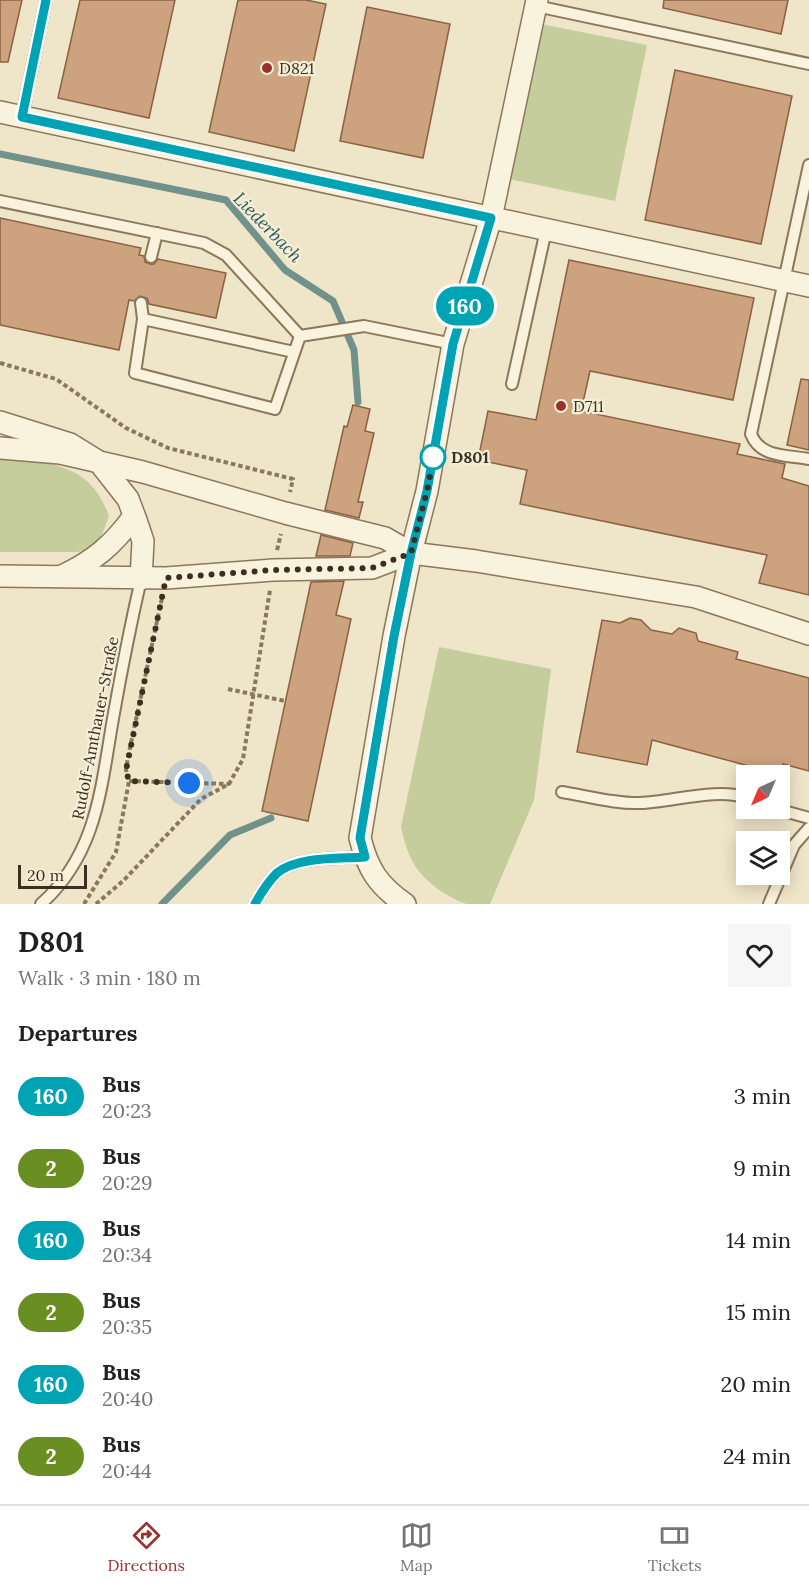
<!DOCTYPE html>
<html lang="en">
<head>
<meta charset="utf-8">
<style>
	:root { --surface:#fff; --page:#f6f6f6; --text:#202124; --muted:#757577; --line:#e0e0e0; --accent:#9a312e }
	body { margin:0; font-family:Lora,serif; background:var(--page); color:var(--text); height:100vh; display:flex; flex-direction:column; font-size:22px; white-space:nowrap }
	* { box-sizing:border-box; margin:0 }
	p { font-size:20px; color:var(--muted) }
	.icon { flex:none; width:33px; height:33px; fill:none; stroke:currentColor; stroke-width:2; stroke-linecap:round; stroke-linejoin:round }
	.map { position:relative; height:904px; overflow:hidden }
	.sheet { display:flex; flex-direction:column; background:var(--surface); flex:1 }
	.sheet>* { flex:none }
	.badge { padding:0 12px; border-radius:20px; font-size:21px; line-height:39px }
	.needle { width:39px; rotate:224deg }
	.tools { position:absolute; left:736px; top:765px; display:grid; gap:12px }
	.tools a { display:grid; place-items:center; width:54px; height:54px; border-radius:0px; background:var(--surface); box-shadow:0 3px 15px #0003; font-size:30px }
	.scale { position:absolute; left:18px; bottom:15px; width:69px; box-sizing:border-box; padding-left:6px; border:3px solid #3c2f21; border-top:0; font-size:16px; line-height:21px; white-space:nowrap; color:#3c2f21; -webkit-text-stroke:4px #f6efd8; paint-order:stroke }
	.you { position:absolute; width:30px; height:30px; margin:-15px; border:4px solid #fff; border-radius:50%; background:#1a73e8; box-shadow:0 0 0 9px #1a73e833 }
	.map>.badge { position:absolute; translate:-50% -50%; box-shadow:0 0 0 3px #fff }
	h2 { padding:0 18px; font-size:22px; line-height:54px }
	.round { display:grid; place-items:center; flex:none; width:63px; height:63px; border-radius:0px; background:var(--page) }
	.overview { display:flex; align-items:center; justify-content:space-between; height:102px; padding:0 18px }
	h1 { font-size:28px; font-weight:700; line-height:45px }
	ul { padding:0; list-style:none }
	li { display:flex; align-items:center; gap:18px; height:72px; padding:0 18px }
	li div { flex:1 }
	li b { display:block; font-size:22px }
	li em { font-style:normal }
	li .badge { min-width:66px; font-weight:700; text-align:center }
	.menu { display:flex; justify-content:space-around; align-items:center; height:84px; border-top:2px solid var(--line); background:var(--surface); font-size:16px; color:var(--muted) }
	.menu a { display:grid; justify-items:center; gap:3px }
	.menu .active { color:var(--accent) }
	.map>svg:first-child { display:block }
	.green { fill:#c6cd9c }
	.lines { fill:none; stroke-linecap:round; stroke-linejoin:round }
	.stream { stroke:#70928a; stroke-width:7 }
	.building { fill:#cca27f; stroke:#8a6243; stroke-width:1.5 }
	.lane-casing { stroke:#8b775d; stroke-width:14 }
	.street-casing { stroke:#8b775d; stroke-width:24 }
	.path { stroke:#8b775d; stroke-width:4; stroke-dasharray:4.5 3; stroke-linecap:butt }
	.lane { stroke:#f9f2dc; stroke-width:10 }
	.street { stroke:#f9f2dc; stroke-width:21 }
	.line-casing { stroke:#fff; stroke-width:14 }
	.line { stroke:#00a3b4; stroke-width:9 }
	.walk { stroke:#3c2f21; stroke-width:6; stroke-dasharray:0 10.8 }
	.poi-dot { fill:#9a312e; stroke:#f6efd8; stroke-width:2 }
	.stop-dot { fill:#fff; stroke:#00a3b4; stroke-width:3 }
	.labels { text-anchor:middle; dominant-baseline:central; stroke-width:4.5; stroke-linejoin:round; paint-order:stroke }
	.poi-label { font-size:16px; fill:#3c2f21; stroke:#f6efd8; text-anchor:start }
	.stop-label { font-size:16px; font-weight:bold; fill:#3c2f21; stroke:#f6efd8; text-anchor:start }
	.street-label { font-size:16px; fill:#3c2f21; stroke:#f6efd8 }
	.water-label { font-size:18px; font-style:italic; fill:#305b5a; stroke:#f6efd8 }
</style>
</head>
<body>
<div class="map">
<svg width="809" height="904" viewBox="0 0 809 904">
	<rect width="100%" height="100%" fill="#efe5c9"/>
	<g class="green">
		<path d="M 541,24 L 647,45 L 615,201 L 509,179 Z"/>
		<path d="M 0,459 C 50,461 91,464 109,516 C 102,535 99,548 77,552 L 0,552 Z"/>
		<path d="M 439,647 L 551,669 L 534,800 L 490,904 C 483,904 474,904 467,904 C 459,902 449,896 442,892 C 415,873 408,858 401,827 Z"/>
	</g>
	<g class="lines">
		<g class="stream">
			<path d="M 0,154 L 226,200 L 285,270 L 333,301 L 354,350 L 358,402"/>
			<path d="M 162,904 L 230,835 L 271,818"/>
		</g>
	</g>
	<g class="building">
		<path d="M 0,0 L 22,0 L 8,62 L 0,62 Z"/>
		<path d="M 80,0 L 175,0 L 149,118 L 58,98 Z"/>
		<path d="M 238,0 L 306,0 L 326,4 L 294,151 L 209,132 Z"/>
		<path d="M 664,0 L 788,0 L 781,34 L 663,8 Z"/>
		<path d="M 367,7 L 450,24 L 423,158 L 340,141 Z"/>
		<path d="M 675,70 L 792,96 L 761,244 L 645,220 Z"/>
		<path d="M 0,218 L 141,248 L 139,255 L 144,256 L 145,262 L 150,264 L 154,264 L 158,259 L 226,273 L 216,318 L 149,304 L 147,298 L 140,296 L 134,301 L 129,300 L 119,350 L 0,325 Z"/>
		<path d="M 569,260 L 754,298 L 733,400 L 590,371 L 581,411 L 740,444 L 737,454 L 785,464 L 782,478 L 809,486 L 809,595 L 759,583 L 767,555 L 520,504 L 527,470 L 478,460 L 488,411 L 536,420 Z"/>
		<path d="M 801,379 L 809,380 L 809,450 L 787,445 Z"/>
		<path d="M 353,405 L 370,409 L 365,431 L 374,433 L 358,502 L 363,502 L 359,518 L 325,510 L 344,426 L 347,427 Z"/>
		<path d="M 321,535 L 353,543 L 350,556 L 316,556 Z"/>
		<path d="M 344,581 L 336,615 L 351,619 L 308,821 L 262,811 L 311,582 Z"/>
		<path d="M 630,618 L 641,620 L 651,630 L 672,634 L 679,628 L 696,633 L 698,641 L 738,652 L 736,659 L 809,678 L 809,771 L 783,764 L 780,776 L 762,776 L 747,772 L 749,766 L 652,740 L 647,765 L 577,752 L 602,620 L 620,623 Z"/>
	</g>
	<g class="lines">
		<g class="lane-casing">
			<g id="lane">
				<path d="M 536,6 L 809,64"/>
				<path d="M 22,117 L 46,0"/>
				<path d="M 809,165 L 751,434 C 760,458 788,455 809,459"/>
				<path d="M 0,201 L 204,243 L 226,255 L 300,336"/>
				<path d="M 151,257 L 157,233"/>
				<path d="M 141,303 L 143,319 L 135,373 L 275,409 L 300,336"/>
				<path d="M 143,319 L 294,352"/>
				<path d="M 300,336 L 364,326 L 453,344"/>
				<path d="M 512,384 L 546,230"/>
				<path d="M 562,792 C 587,796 615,804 640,803 C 672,802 718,787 747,798"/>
				<path d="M 773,808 L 809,818"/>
				<path d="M 41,904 C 99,852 101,784 114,713 C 122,668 131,623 141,579"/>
				<path d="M 255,904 C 261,893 268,882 277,873 C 297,856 340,859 365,857"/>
				<path d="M 769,904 L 794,845 L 809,828"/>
			</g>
		</g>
		<g class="street-casing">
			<g id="street">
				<path d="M 0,112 L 809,286"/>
				<path d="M 0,422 L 70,444 L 99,462 L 128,499 L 136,520 L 143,541 L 141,579"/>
				<path d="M 0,448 L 60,453 L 143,472 L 285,513 L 385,538 L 411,553 L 476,561 L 696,597 L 809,634"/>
				<path d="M 0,576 L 166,578 L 273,570 L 372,568 L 411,553"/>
				<path d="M 62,576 C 94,561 113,545 134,516"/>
				<path d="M 405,904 C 378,885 368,870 360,838 L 394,636 L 411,553 L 427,491 L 453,344 L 491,218 L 537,0"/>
			</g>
		</g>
		<g class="path">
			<path d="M 0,363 L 56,379 L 126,428 L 168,448 L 293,479 L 290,492"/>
			<path d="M 277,550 L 281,534"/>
			<path d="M 228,689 L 285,701"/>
			<path d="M 129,781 L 229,784"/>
			<path d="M 84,904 L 116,852 L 129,781 L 126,770 L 128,757 L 162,598"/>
			<path d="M 96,904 L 123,881 L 201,799 L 229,784 L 243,759 L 270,590"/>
		</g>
		<use href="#lane" class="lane"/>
		<use href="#street" class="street"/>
	</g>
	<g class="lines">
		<g class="line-casing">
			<path id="line" d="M 46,0 L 22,117 L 491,218 L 453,344 L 427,491 L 411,553 L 394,636 L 360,838 L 365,857 C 340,859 297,856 277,873 C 268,882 261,893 255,904"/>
		</g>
		<use href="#line" class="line"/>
		<path class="walk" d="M 189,783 L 129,781 L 126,770 L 166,578 L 273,570 L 372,568 L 411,553 L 427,491 L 435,449 L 433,457"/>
	</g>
	<g class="poi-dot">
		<circle cx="267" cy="68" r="6"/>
		<circle cx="561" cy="406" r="6"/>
	</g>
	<circle class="stop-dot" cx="433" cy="457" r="12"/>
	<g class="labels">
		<g class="poi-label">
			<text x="279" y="68">D821</text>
			<text x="573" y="406">D711</text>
		</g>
		<g class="stop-label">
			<text x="451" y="457">D801</text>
		</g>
		<g class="street-label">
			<text transform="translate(95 728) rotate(-79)">Rudolf-Amthauer-Straße</text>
		</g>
		<g class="water-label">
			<text transform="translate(268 227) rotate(46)">Liederbach</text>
		</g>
	</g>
</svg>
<div class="tools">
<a><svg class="needle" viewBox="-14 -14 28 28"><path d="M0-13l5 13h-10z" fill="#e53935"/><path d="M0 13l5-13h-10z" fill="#757577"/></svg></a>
<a><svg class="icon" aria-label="layers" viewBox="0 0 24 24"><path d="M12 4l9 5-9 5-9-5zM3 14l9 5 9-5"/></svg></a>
</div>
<div class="scale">20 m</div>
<div class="you" style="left:189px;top:783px"></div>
<b class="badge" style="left:465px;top:306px;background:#00a3b4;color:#fff">160</b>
</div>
<section class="sheet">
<div class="overview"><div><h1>D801</h1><p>Walk · 3 min · 180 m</p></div><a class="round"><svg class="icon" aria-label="heart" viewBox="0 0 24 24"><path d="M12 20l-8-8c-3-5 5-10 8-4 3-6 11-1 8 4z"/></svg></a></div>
<h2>Departures</h2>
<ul>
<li><span class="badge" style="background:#00a3b4;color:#fff">160</span><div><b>Bus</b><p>20:23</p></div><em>3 min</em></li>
<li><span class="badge" style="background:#6b8e23;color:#fff">2</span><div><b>Bus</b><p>20:29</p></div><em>9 min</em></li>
<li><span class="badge" style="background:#00a3b4;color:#fff">160</span><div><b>Bus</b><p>20:34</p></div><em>14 min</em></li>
<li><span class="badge" style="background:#6b8e23;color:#fff">2</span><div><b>Bus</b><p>20:35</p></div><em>15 min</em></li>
<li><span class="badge" style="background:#00a3b4;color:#fff">160</span><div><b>Bus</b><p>20:40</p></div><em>20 min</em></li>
<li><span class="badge" style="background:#6b8e23;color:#fff">2</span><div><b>Bus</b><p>20:44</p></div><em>24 min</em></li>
</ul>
</section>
<nav class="menu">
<a class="active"><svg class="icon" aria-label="directions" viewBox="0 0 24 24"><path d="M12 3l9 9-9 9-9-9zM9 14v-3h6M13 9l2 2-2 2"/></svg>Directions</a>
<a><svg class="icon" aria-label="map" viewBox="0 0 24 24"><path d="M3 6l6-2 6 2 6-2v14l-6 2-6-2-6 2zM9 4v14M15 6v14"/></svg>Map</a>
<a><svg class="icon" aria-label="tickets" viewBox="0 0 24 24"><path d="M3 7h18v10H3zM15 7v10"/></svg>Tickets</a>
</nav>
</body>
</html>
